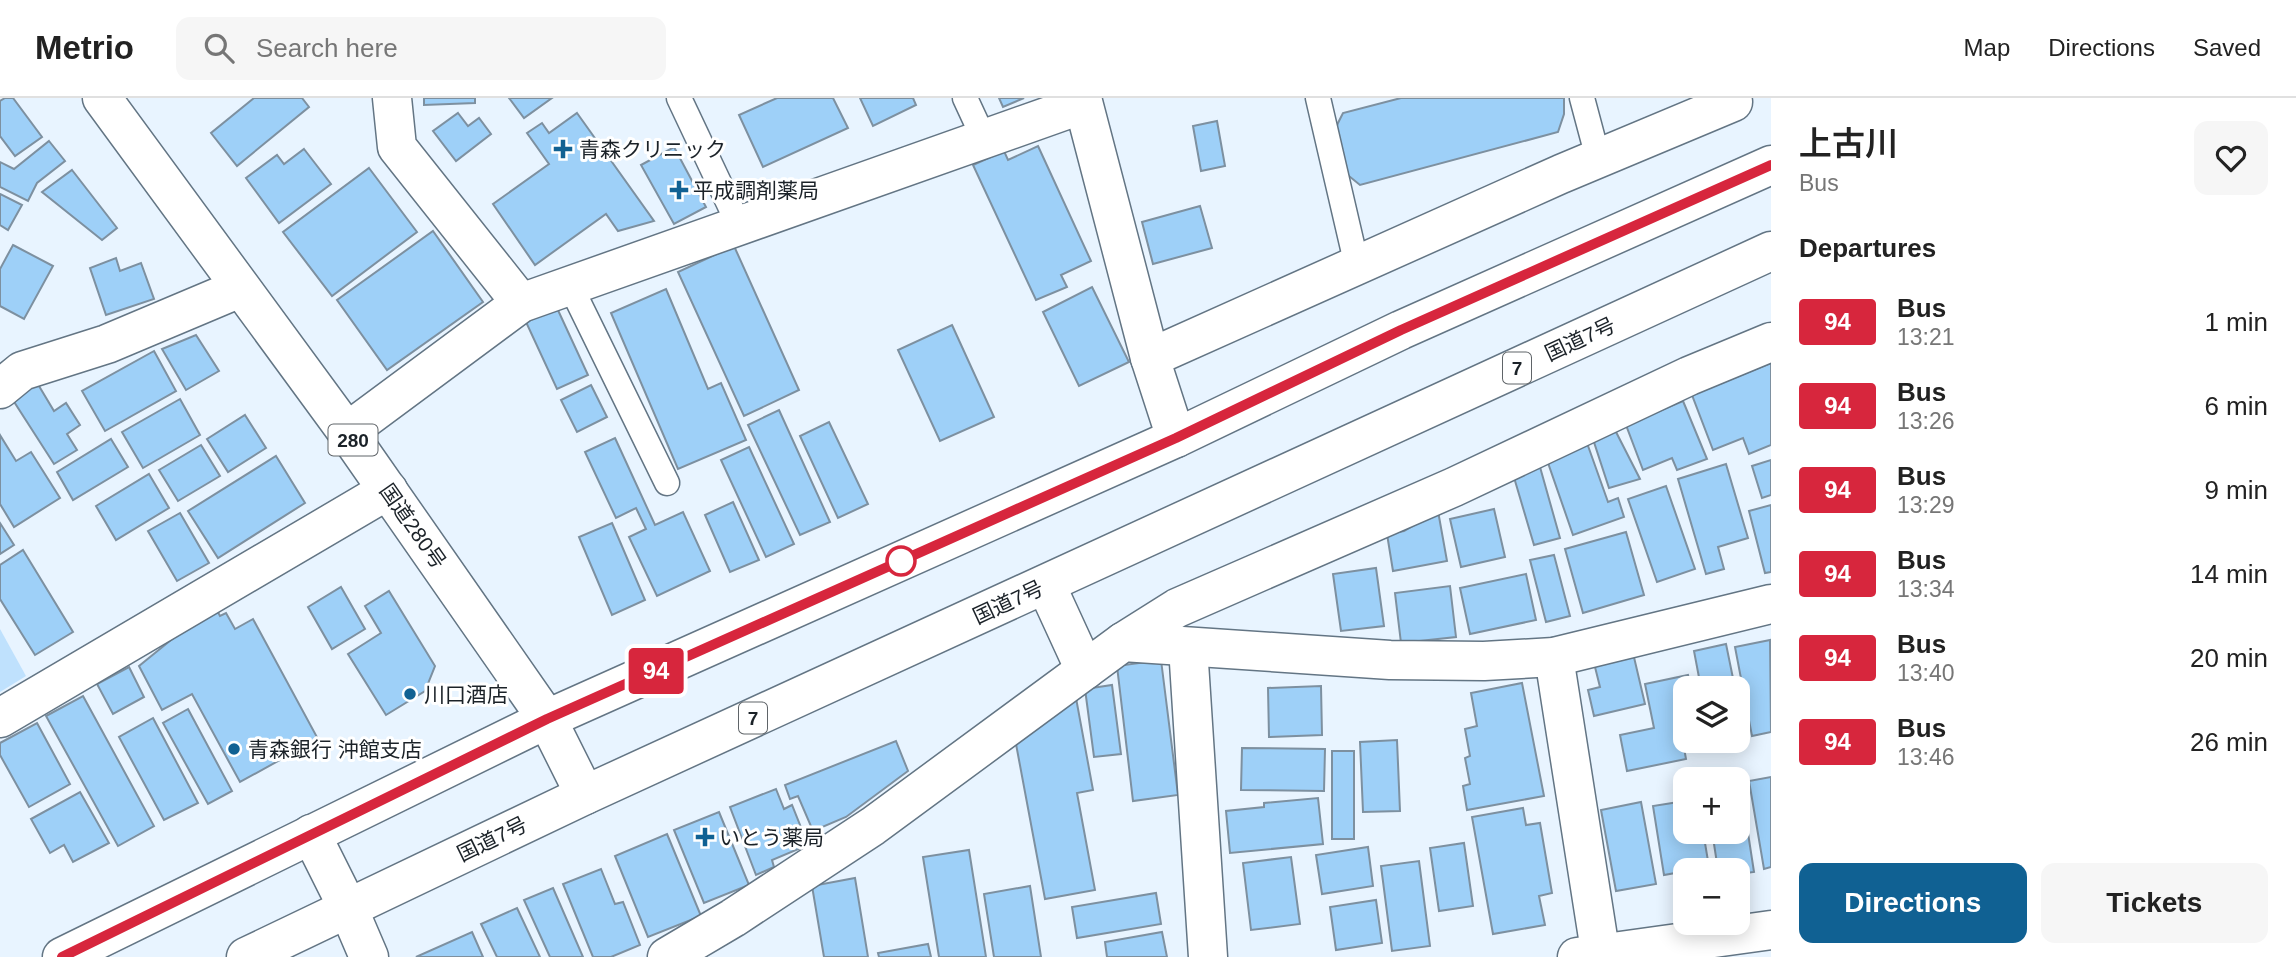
<!DOCTYPE html>
<html lang="en">
<head>
<meta charset="utf-8">
<style>
	:root { --surface:#fff; --page:#f6f6f6; --text:#222; --muted:#767676; --line:#e0e0e0; --accent:#106193 }
	body { margin:0; font-family:Arial,"Noto Sans JP",sans-serif; background:var(--page); color:var(--text); height:100vh; display:flex; flex-direction:column; font-size:26px; white-space:nowrap }
	* { box-sizing:border-box; margin:0 }
	p { font-size:23px; color:var(--muted) }
	.icon { flex:none; width:38px; height:38px; fill:none; stroke:currentColor; stroke-width:2; stroke-linecap:round; stroke-linejoin:round }
	.map { position:relative; flex:1; overflow:hidden }
	.panel { display:flex; flex-direction:column; background:var(--surface); width:525px }
	.panel>* { flex:none }
	.badge { padding:0 14px; border-radius:5px; font-size:24px; line-height:46px }
	.fabs { position:absolute; left:1673px; top:578px; display:grid; gap:14px }
	.fabs a { display:grid; place-items:center; width:77px; height:77px; border-radius:14px; background:var(--surface); box-shadow:0 4px 18px #0003; font-size:35px }
	.map>.badge { position:absolute; translate:-50% -50%; box-shadow:0 0 0 4px #fff }
	h2 { padding:0 28px; font-size:26px; line-height:63px }
	.round { display:grid; place-items:center; flex:none; width:74px; height:74px; border-radius:14px; background:var(--page) }
	.head { display:flex; align-items:center; justify-content:space-between; height:119px; padding:0 28px }
	h1 { font-size:33px; font-weight:600; line-height:52px }
	.primary-button { display:flex; gap:14px; margin-top:auto; padding:14px 28px }
	.primary-button a { flex:1; height:80px; border-radius:14px; background:var(--accent); color:#fff; font-size:28px; font-weight:600; line-height:80px; text-align:center }
	.primary-button a+a { background:var(--page); color:var(--text) }
	ul { padding:0; list-style:none }
	li { display:flex; align-items:center; gap:21px; height:84px; padding:0 28px }
	li div { flex:1 }
	li b { display:block; font-size:26px }
	li em { font-style:normal }
	li .badge { min-width:77px; font-weight:700; text-align:center }
	header { display:flex; align-items:center; gap:42px; box-sizing:border-box; height:98px; padding:0 35px; background:var(--surface); border-bottom:2px solid var(--line) }
	header strong { font-size:33px }
	nav { display:flex; gap:38px; margin-inline-start:auto; font-size:24px }
	.search { width:490px; height:63px; background:var(--page); display:flex; align-items:center; gap:18px; box-sizing:border-box; padding:0 24px; border-radius:14px; color:var(--muted); font-size:26px }
	main { display:flex; flex:1; min-height:0 }
	.map>svg:first-child { display:block }
	.green { fill:#bfe1fd }
	.building { fill:#9ed0f8; stroke:#7d90a0; stroke-width:2 }
	.lines { fill:none; stroke-linecap:round; stroke-linejoin:round }
	.service-casing { stroke:#637584; stroke-width:27 }
	.minor-casing { stroke:#637584; stroke-width:41 }
	.trunk-casing { stroke:#637584; stroke-width:41 }
	.service { stroke:#fff; stroke-width:24 }
	.minor { stroke:#fff; stroke-width:38 }
	.trunk { stroke:#fff; stroke-width:38 }
	.line-casing { stroke:#fff; stroke-width:16 }
	.line { stroke:#d7263d; stroke-width:10 }
	.poi-dot { fill:#106193; stroke:#fff; stroke-width:2.5 }
	.stop-dot { fill:#fff; stroke:#d7263d; stroke-width:3.5 }
	.labels { text-anchor:middle; dominant-baseline:central; stroke-width:6; stroke-linejoin:round; paint-order:stroke }
	.shield { fill:#fff; stroke:#5f6468; stroke-width:2 }
	.shield-label { font-size:19px; font-weight:bold; fill:#1b2228 }
	.poi-label { font-size:21px; fill:#1b2228; stroke:#fff; text-anchor:start }
	.street-label { font-size:21px; fill:#1b2228; stroke:#fff }
</style>
</head>
<body>
<header>
<strong>Metrio</strong>
<div class="search"><svg class="icon" aria-label="search" viewBox="0 0 24 24"><circle cx="10" cy="10" r="6"/><path d="M15 15l6 6"/></svg>Search here</div>
<nav><a>Map</a><a>Directions</a><a>Saved</a></nav>
</header>
<main>
<div class="map">
<svg width="1771" height="859" viewBox="0 0 1771 859">
	<rect width="100%" height="100%" fill="#e8f4ff"/>
	<path class="green" d="M 0,531 L 26,578 L 0,594 Z"/>
	<g class="building">
		<path d="M 5,0 L 13,0 L 42,39 L 15,58 L 0,38 L 0,3 Z"/>
		<path d="M 254,0 L 302,0 L 309,9 L 237,68 L 211,35 Z"/>
		<path d="M 424,0 L 475,0 L 475,5 L 424,7 Z"/>
		<path d="M 509,0 L 552,0 L 524,20 Z"/>
		<path d="M 777,0 L 833,0 L 848,30 L 763,69 L 739,17 Z"/>
		<path d="M 860,0 L 913,0 L 916,7 L 873,28 Z"/>
		<path d="M 999,0 L 1024,0 L 1003,9 Z"/>
		<path d="M 1401,0 L 1564,0 L 1564,16 L 1558,34 L 1360,87 L 1344,74 L 1335,34 L 1338,25 L 1343,15 Z"/>
		<path d="M 458,15 L 468,28 L 479,20 L 491,36 L 456,63 L 433,33 Z"/>
		<path d="M 577,15 L 654,123 L 618,133 L 606,116 L 535,167 L 493,106 L 549,66 L 527,35 L 542,25 L 549,35 Z"/>
		<path d="M 1217,23 L 1225,68 L 1201,73 L 1193,28 Z"/>
		<path d="M 49,43 L 65,63 L 37,85 L 28,103 L 0,89 L 0,64 L 14,71 Z"/>
		<path d="M 1038,48 L 1091,163 L 1061,177 L 1067,189 L 1036,202 L 973,67 L 1004,53 L 1008,62 Z"/>
		<path d="M 674,49 L 706,109 L 674,126 L 641,67 Z"/>
		<path d="M 304,51 L 331,86 L 279,125 L 246,80 L 277,57 L 284,66 Z"/>
		<path d="M 369,70 L 417,134 L 332,198 L 283,134 Z"/>
		<path d="M 72,72 L 117,130 L 102,142 L 42,94 Z"/>
		<path d="M 0,96 L 22,107 L 8,132 L 0,127 Z"/>
		<path d="M 1200,108 L 1212,150 L 1153,166 L 1142,124 Z"/>
		<path d="M 433,133 L 483,204 L 387,272 L 337,202 Z"/>
		<path d="M 13,147 L 53,168 L 24,221 L 0,208 L 0,171 Z"/>
		<path d="M 734,148 L 799,292 L 744,318 L 678,174 Z"/>
		<path d="M 116,160 L 120,173 L 141,165 L 154,201 L 106,217 L 90,170 Z"/>
		<path d="M 1092,189 L 1129,264 L 1079,288 L 1043,214 Z"/>
		<path d="M 666,191 L 708,291 L 721,285 L 746,342 L 678,371 L 611,215 Z"/>
		<path d="M 557,210 L 588,277 L 557,291 L 526,224 Z"/>
		<path d="M 952,227 L 994,319 L 940,343 L 898,252 Z"/>
		<path d="M 196,237 L 219,273 L 186,292 L 162,251 Z"/>
		<path d="M 154,253 L 176,293 L 105,333 L 82,293 Z"/>
		<path d="M 1771,265 L 1771,347 L 1749,356 L 1743,340 L 1713,352 L 1692,297 Z"/>
		<path d="M 36,283 L 54,313 L 66,305 L 80,327 L 67,336 L 77,352 L 54,366 L 11,299 Z"/>
		<path d="M 591,287 L 607,319 L 577,334 L 561,302 Z"/>
		<path d="M 180,301 L 200,337 L 143,370 L 122,334 Z"/>
		<path d="M 1683,303 L 1707,361 L 1677,372 L 1672,360 L 1643,372 L 1626,327 Z"/>
		<path d="M 779,312 L 830,424 L 800,437 L 748,327 Z"/>
		<path d="M 245,317 L 266,350 L 228,374 L 207,341 Z"/>
		<path d="M 829,324 L 868,406 L 838,420 L 800,338 Z"/>
		<path d="M 1614,330 L 1640,381 L 1609,390 L 1592,338 Z"/>
		<path d="M 0,337 L 16,363 L 31,354 L 60,400 L 14,429 L 0,406 Z"/>
		<path d="M 615,340 L 655,427 L 683,414 L 710,473 L 657,498 L 629,439 L 646,431 L 636,410 L 616,420 L 585,354 Z"/>
		<path d="M 111,341 L 128,369 L 73,402 L 57,374 Z"/>
		<path d="M 1587,345 L 1608,404 L 1618,400 L 1624,419 L 1573,437 L 1546,359 Z"/>
		<path d="M 201,347 L 220,378 L 178,403 L 159,372 Z"/>
		<path d="M 749,349 L 794,446 L 766,459 L 721,362 Z"/>
		<path d="M 276,358 L 305,405 L 218,460 L 188,413 Z"/>
		<path d="M 1771,362 L 1771,397 L 1762,400 L 1752,368 Z"/>
		<path d="M 1726,366 L 1748,440 L 1718,449 L 1724,471 L 1706,476 L 1678,381 Z"/>
		<path d="M 1540,369 L 1560,440 L 1534,447 L 1513,376 Z"/>
		<path d="M 149,376 L 169,410 L 116,442 L 96,408 Z"/>
		<path d="M 1666,388 L 1695,471 L 1657,484 L 1628,401 Z"/>
		<path d="M 733,404 L 759,462 L 730,474 L 705,417 Z"/>
		<path d="M 1771,407 L 1771,474 L 1765,475 L 1749,413 Z"/>
		<path d="M 1494,411 L 1505,459 L 1461,469 L 1450,421 Z"/>
		<path d="M 1438,413 L 1447,463 L 1393,473 L 1387,436 L 1404,433 Z"/>
		<path d="M 180,415 L 209,465 L 177,483 L 148,433 Z"/>
		<path d="M 0,425 L 14,447 L 0,456 Z"/>
		<path d="M 612,425 L 645,502 L 612,517 L 579,439 Z"/>
		<path d="M 1626,434 L 1644,497 L 1583,515 L 1565,451 Z"/>
		<path d="M 23,452 L 73,534 L 35,557 L 0,501 L 0,467 Z"/>
		<path d="M 1554,457 L 1570,518 L 1546,524 L 1530,462 Z"/>
		<path d="M 1376,470 L 1384,528 L 1341,533 L 1333,476 Z"/>
		<path d="M 1526,476 L 1536,522 L 1470,536 L 1460,490 Z"/>
		<path d="M 1450,488 L 1456,539 L 1401,545 L 1395,495 Z"/>
		<path d="M 341,489 L 365,531 L 332,551 L 308,509 Z"/>
		<path d="M 389,493 L 435,568 L 425,593 L 386,617 L 348,556 L 381,535 L 365,508 Z"/>
		<path d="M 214,507 L 220,518 L 226,515 L 235,531 L 253,521 L 318,641 L 240,684 L 192,596 L 162,612 L 139,568 Z"/>
		<path d="M 1770,542 L 1771,634 L 1752,638 L 1735,549 Z"/>
		<path d="M 1726,546 L 1735,590 L 1701,590 L 1694,553 Z"/>
		<path d="M 1633,555 L 1645,606 L 1594,618 L 1588,592 L 1600,589 L 1594,565 Z"/>
		<path d="M 1161,562 L 1178,697 L 1133,703 L 1117,568 Z"/>
		<path d="M 129,569 L 144,599 L 113,616 L 97,586 Z"/>
		<path d="M 1688,577 L 1691,590 L 1685,590 L 1685,639 L 1682,639 L 1686,661 L 1627,673 L 1620,637 L 1654,630 L 1645,586 Z"/>
		<path d="M 1522,585 L 1544,698 L 1467,712 L 1463,688 L 1470,686 L 1465,660 L 1470,658 L 1465,631 L 1477,628 L 1471,595 Z"/>
		<path d="M 1112,587 L 1121,656 L 1094,659 L 1085,591 Z"/>
		<path d="M 1321,588 L 1322,637 L 1269,639 L 1268,590 Z"/>
		<path d="M 83,598 L 154,728 L 118,748 L 46,618 Z"/>
		<path d="M 1076,600 L 1093,692 L 1077,695 L 1095,792 L 1045,801 L 1016,646 Z"/>
		<path d="M 1738,604 L 1744,636 L 1738,637 Z"/>
		<path d="M 188,611 L 232,693 L 208,706 L 163,625 Z"/>
		<path d="M 153,620 L 198,705 L 164,722 L 119,639 Z"/>
		<path d="M 37,625 L 70,686 L 29,709 L 0,657 L 0,645 Z"/>
		<path d="M 1397,642 L 1400,713 L 1363,714 L 1360,644 Z"/>
		<path d="M 896,643 L 908,673 L 846,719 L 813,733 L 798,698 L 790,701 L 785,687 Z"/>
		<path d="M 1242,650 L 1325,651 L 1324,693 L 1241,692 Z"/>
		<rect x="1332" y="653" width="22" height="88"/>
		<path d="M 1771,679 L 1771,769 L 1764,771 L 1749,683 Z"/>
		<path d="M 1740,683 L 1754,774 L 1738,776 L 1738,772 L 1718,772 L 1712,733 L 1738,733 L 1738,684 Z"/>
		<path d="M 776,691 L 784,711 L 792,707 L 808,747 L 772,762 L 774,769 L 756,777 L 730,709 Z"/>
		<path d="M 80,694 L 109,745 L 73,764 L 64,747 L 50,755 L 31,721 Z"/>
		<path d="M 1318,700 L 1323,746 L 1230,755 L 1226,713 L 1264,709 L 1264,705 Z"/>
		<path d="M 1685,703 L 1685,733 L 1703,733 L 1709,769 L 1664,777 L 1653,708 Z"/>
		<path d="M 1641,704 L 1656,786 L 1616,793 L 1601,712 Z"/>
		<path d="M 1523,710 L 1526,727 L 1540,725 L 1552,795 L 1539,798 L 1545,827 L 1493,836 L 1472,719 Z"/>
		<path d="M 719,714 L 749,787 L 704,805 L 674,732 Z"/>
		<path d="M 667,736 L 701,818 L 648,839 L 615,758 Z"/>
		<path d="M 1464,745 L 1473,808 L 1439,813 L 1430,750 Z"/>
		<path d="M 1368,749 L 1373,788 L 1322,796 L 1316,757 Z"/>
		<path d="M 969,752 L 986,859 L 939,859 L 923,759 Z"/>
		<path d="M 1291,759 L 1300,826 L 1251,832 L 1243,765 Z"/>
		<path d="M 1419,763 L 1430,848 L 1392,853 L 1381,768 Z"/>
		<path d="M 601,771 L 615,806 L 623,804 L 640,847 L 611,859 L 593,859 L 563,786 Z"/>
		<path d="M 855,780 L 868,859 L 824,859 L 812,788 Z"/>
		<path d="M 1030,788 L 1041,859 L 994,859 L 984,796 Z"/>
		<path d="M 553,790 L 583,859 L 550,859 L 524,802 Z"/>
		<path d="M 1156,795 L 1161,826 L 1077,840 L 1072,809 Z"/>
		<path d="M 1376,802 L 1382,845 L 1336,852 L 1330,809 Z"/>
		<path d="M 517,810 L 540,859 L 497,859 L 481,826 Z"/>
		<path d="M 472,834 L 483,859 L 416,859 Z"/>
		<path d="M 1162,834 L 1167,859 L 1107,859 L 1105,844 Z"/>
		<path d="M 928,846 L 931,859 L 879,859 L 878,855 Z"/>
	</g>
	<g class="lines">
		<g class="service-casing">
			<g id="service">
				<path d="M 679,0 L 739,127"/>
				<path d="M 965,0 L 984,41"/>
				<path d="M 1318,0 L 1357,168"/>
				<path d="M 1582,0 L 1598,60"/>
				<path d="M 570,187 L 667,385"/>
			</g>
		</g>
		<g class="minor-casing">
			<g id="minor">
				<path d="M 392,0 L 397,49 L 521,205"/>
				<path d="M 1082,0 L 1150,260 L 1176,340"/>
				<path d="M 1150,260 L 1561,76 L 1733,4"/>
				<path d="M 0,291 L 22,273 L 107,246 L 240,190"/>
				<path d="M 347,334 L 521,205 L 1083,6"/>
				<path d="M 1046,487 L 1085,572"/>
				<path d="M 1123,544 L 1177,510 L 1454,389 L 1689,278 L 1771,244"/>
				<path d="M 1188,549 L 1208,859"/>
				<path d="M 1554,559 L 1601,859"/>
				<path d="M 0,620 L 388,392"/>
				<path d="M 311,736 L 348,810 L 369,859"/>
				<path d="M 667,859 L 733,820 L 873,728 L 1123,544 L 1390,562 L 1484,563 L 1554,559 L 1771,506"/>
				<path d="M 1577,859 L 1771,832"/>
			</g>
		</g>
		<g class="trunk-casing">
			<g id="trunk">
				<path d="M 102,0 L 347,334 L 547,621 L 585,697"/>
				<path d="M 62,859 L 547,621 L 1176,340 L 1401,232 L 1771,67"/>
				<path d="M 246,859 L 585,697 L 1771,153"/>
			</g>
		</g>
		<use href="#service" class="service"/>
		<use href="#minor" class="minor"/>
		<use href="#trunk" class="trunk"/>
	</g>
	<g class="lines">
		<g class="line-casing">
			<path id="line" d="M 62,859 L 547,621 L 1176,340 L 1401,232 L 1771,67"/>
		</g>
		<use href="#line" class="line"/>
	</g>
	<g class="poi-dot">
		<path d="M559.5 40.5h7v7h7v7h-7v7h-7v-7h-7v-7h7z"/>
		<path d="M675.5 81.5h7v7h7v7h-7v7h-7v-7h-7v-7h7z"/>
		<circle cx="410" cy="596" r="7"/>
		<circle cx="234" cy="651" r="7"/>
		<path d="M701.5 728.5h7v7h7v7h-7v7h-7v-7h-7v-7h7z"/>
	</g>
	<circle class="stop-dot" cx="901" cy="463" r="14"/>
	<g class="labels">
		<g class="shield">
			<rect x="1503" y="254.5" width="28" height="31" rx="5"/>
			<rect x="328.5" y="326.5" width="49" height="31" rx="5"/>
			<rect x="739" y="604.5" width="28" height="31" rx="5"/>
		</g>
		<g class="shield-label">
			<text x="1517" y="270">7</text>
			<text x="353" y="342">280</text>
			<text x="753" y="620">7</text>
		</g>
		<g class="poi-label">
			<text x="579" y="51">青森クリニック</text>
			<text x="693" y="92">平成調剤薬局</text>
			<text x="424" y="596">川口酒店</text>
			<text x="248" y="651">青森銀行 沖館支店</text>
			<text x="719" y="739">いとう薬局</text>
		</g>
		<g class="street-label">
			<text transform="translate(1580 241) rotate(-25)">国道7号</text>
			<text transform="translate(413 428) rotate(55)">国道280号</text>
			<text transform="translate(1008 504) rotate(-25)">国道7号</text>
			<text transform="translate(492 741) rotate(-26)">国道7号</text>
		</g>
	</g>
</svg>
<div class="fabs">
<a><svg class="icon" aria-label="layers" viewBox="0 0 24 24"><path d="M12 4l9 5-9 5-9-5zM3 14l9 5 9-5"/></svg></a>
<a>+</a>
<a>−</a>
</div>
<b class="badge" style="left:656px;top:573px;background:#d7263d;color:#fff">94</b>
</div>
<section class="panel">
<div class="head"><div><h1>上古川</h1><p>Bus</p></div><a class="round"><svg class="icon" aria-label="heart" viewBox="0 0 24 24"><path d="M12 20l-8-8c-3-5 5-10 8-4 3-6 11-1 8 4z"/></svg></a></div>
<h2>Departures</h2>
<ul>
<li><span class="badge" style="background:#d7263d;color:#fff">94</span><div><b>Bus</b><p>13:21</p></div><em>1 min</em></li>
<li><span class="badge" style="background:#d7263d;color:#fff">94</span><div><b>Bus</b><p>13:26</p></div><em>6 min</em></li>
<li><span class="badge" style="background:#d7263d;color:#fff">94</span><div><b>Bus</b><p>13:29</p></div><em>9 min</em></li>
<li><span class="badge" style="background:#d7263d;color:#fff">94</span><div><b>Bus</b><p>13:34</p></div><em>14 min</em></li>
<li><span class="badge" style="background:#d7263d;color:#fff">94</span><div><b>Bus</b><p>13:40</p></div><em>20 min</em></li>
<li><span class="badge" style="background:#d7263d;color:#fff">94</span><div><b>Bus</b><p>13:46</p></div><em>26 min</em></li>
</ul>
<div class="primary-button"><a>Directions</a><a>Tickets</a></div>
</section>
</main>
</body>
</html>
